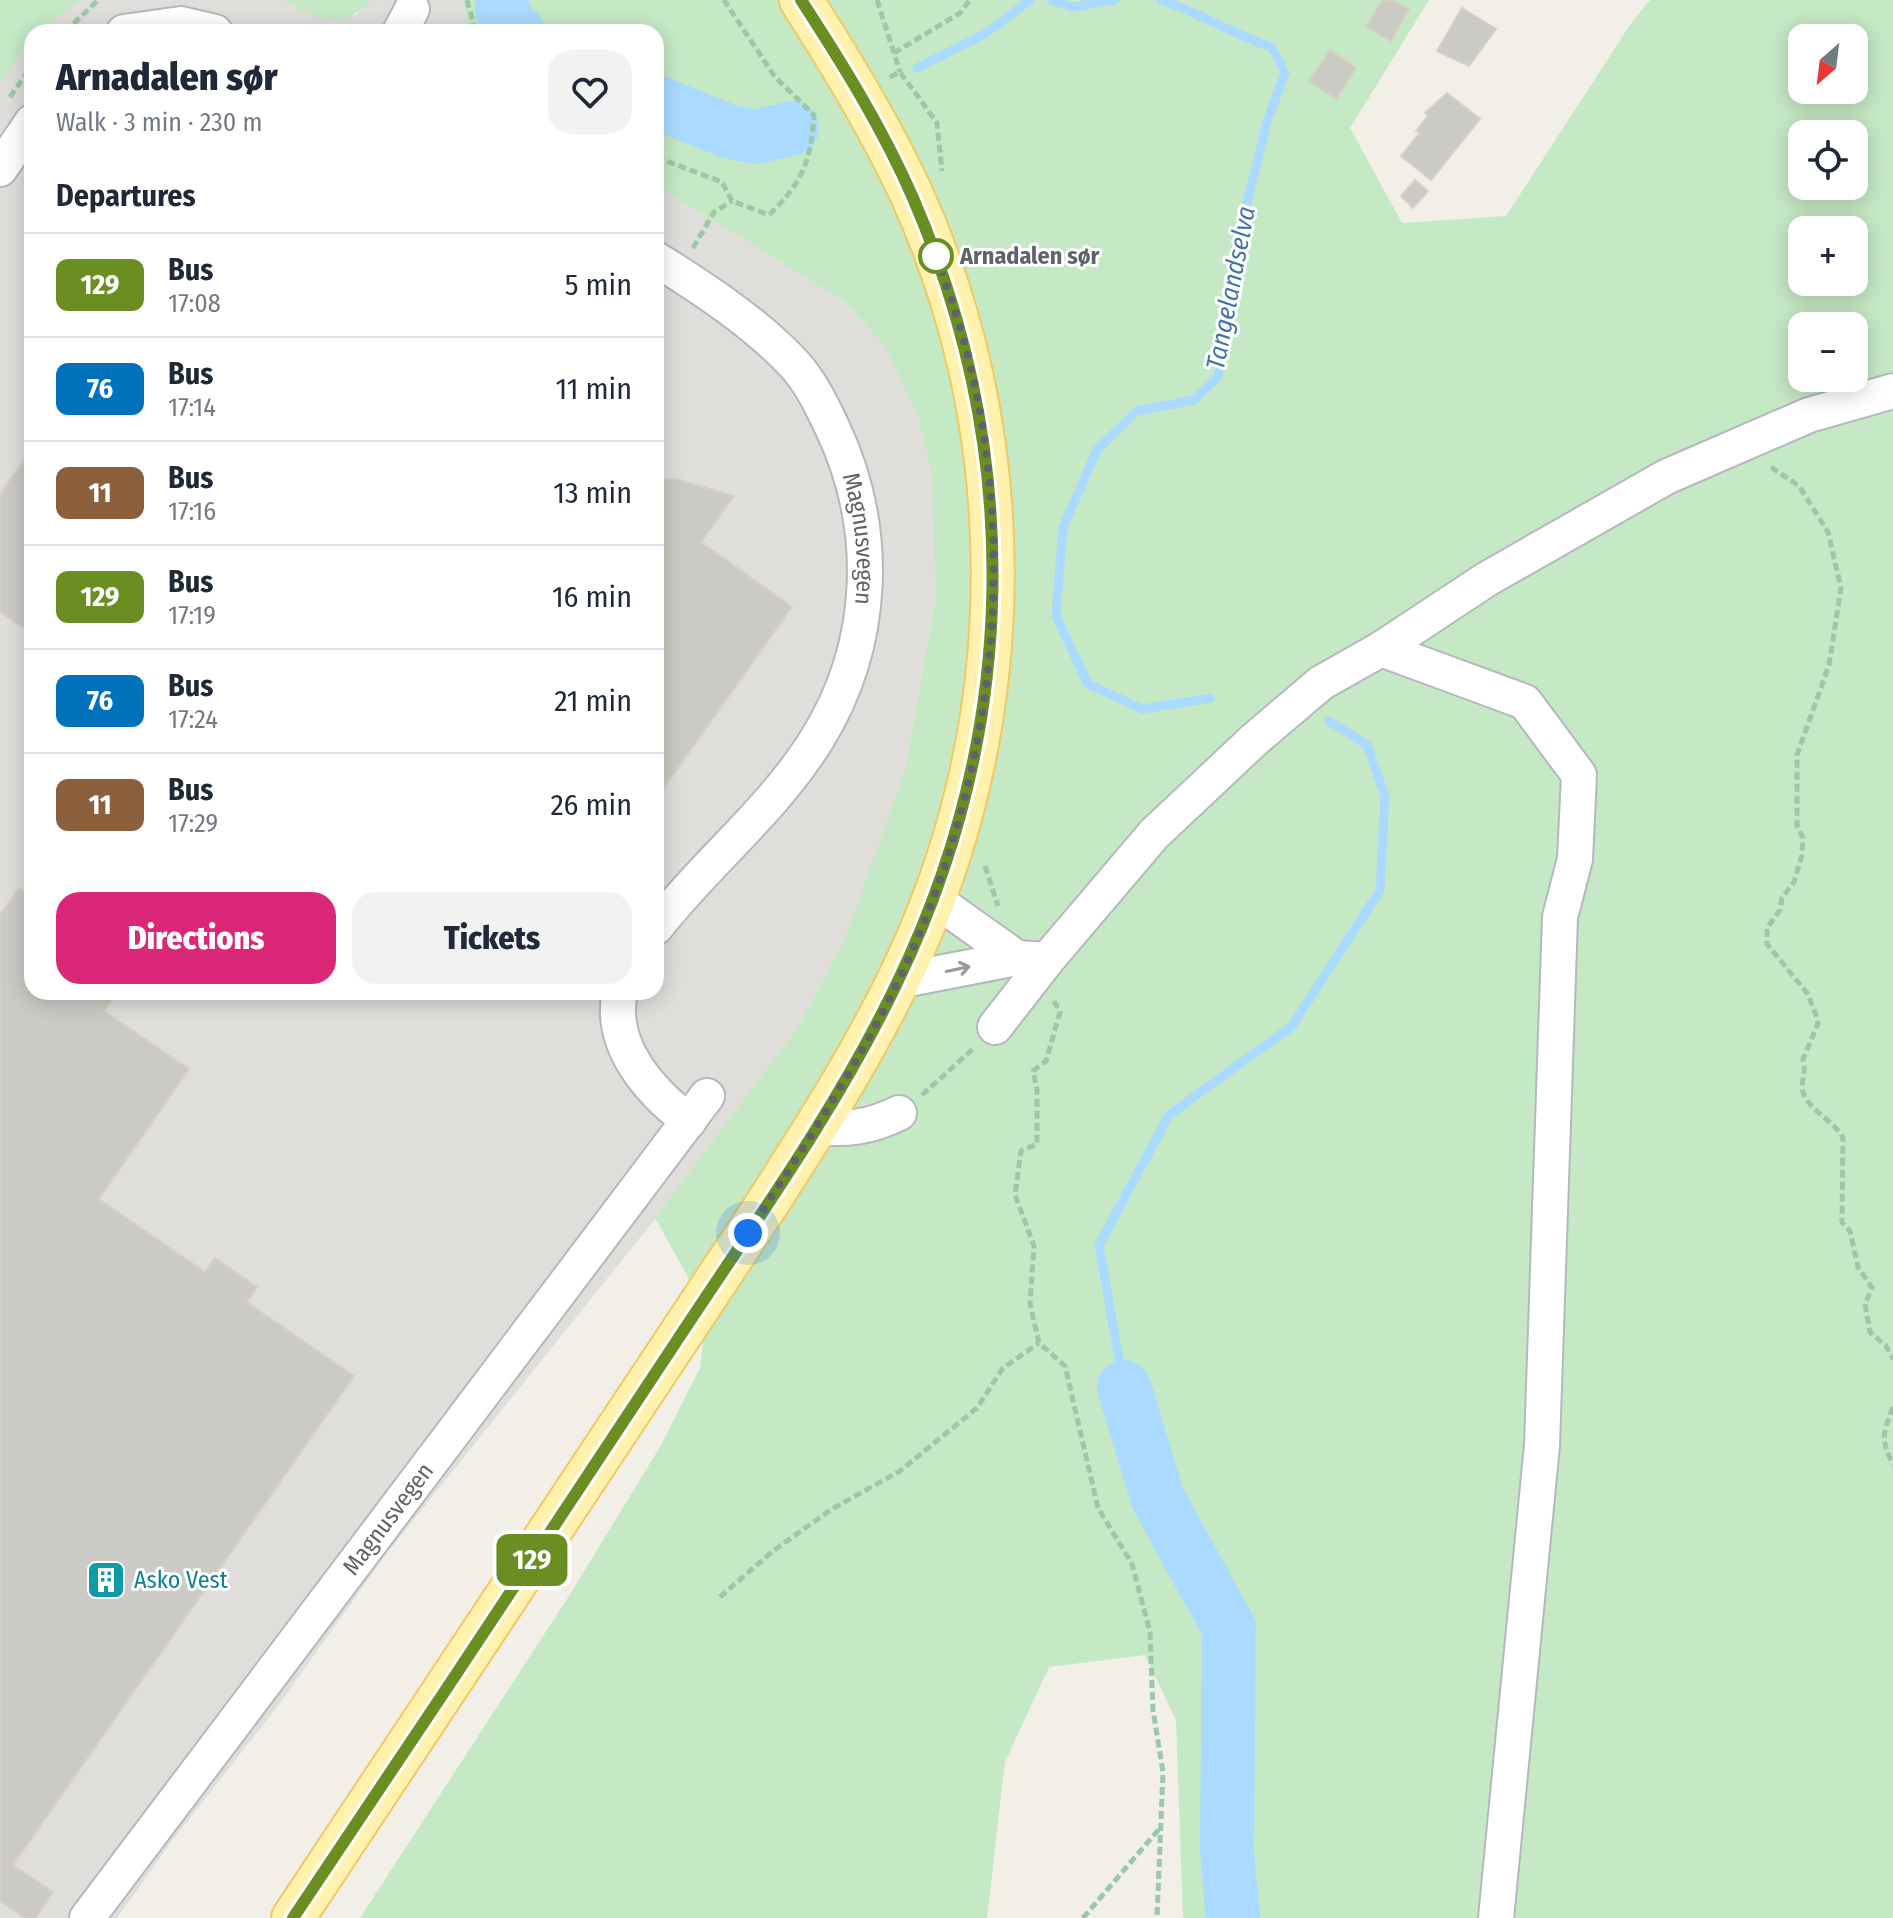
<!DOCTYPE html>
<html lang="en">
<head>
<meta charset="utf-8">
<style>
	:root { --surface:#fff; --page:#f2f2f3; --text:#1f2937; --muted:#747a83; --line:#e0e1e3; --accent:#db2777 }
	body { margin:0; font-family:"Fira Sans Condensed",sans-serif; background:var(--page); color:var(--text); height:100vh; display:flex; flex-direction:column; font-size:30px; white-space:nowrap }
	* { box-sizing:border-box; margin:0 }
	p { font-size:26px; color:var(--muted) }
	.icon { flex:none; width:44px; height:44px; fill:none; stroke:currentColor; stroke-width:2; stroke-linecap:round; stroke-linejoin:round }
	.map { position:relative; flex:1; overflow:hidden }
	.details { position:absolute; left:24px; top:24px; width:640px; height:976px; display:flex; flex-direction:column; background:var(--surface); border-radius:24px; box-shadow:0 4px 20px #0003 }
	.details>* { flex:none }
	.badge { padding:0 16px; border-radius:12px; font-size:28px; line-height:52px }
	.needle { width:52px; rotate:208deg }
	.fabs { position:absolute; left:1788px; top:24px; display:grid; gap:16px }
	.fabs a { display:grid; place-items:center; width:80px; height:80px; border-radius:16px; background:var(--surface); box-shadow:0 4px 20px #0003; font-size:40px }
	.you { position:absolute; width:40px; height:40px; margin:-20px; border:6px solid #fff; border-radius:50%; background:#1a73e8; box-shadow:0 0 0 12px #1a73e833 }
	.map>.badge { position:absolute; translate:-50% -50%; box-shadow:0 0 0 4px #fff }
	h2 { padding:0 32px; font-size:30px; line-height:72px }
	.round { display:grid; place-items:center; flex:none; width:84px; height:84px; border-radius:24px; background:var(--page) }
	.summary { display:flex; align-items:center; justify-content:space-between; height:136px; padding:0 32px }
	h1 { font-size:38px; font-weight:800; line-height:60px }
	.action { display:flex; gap:16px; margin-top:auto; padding:16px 32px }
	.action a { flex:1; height:92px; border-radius:24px; background:var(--accent); color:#fff; font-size:32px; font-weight:800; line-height:92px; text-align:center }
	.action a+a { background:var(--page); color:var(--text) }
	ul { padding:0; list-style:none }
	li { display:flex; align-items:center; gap:24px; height:104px; padding:0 32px; border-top:2px solid var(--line) }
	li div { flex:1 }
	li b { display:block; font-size:30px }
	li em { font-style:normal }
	li .badge { min-width:88px; font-weight:700; text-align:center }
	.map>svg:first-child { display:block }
	.industrial { fill:#e0deda }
	.green { fill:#c5e8c5; fill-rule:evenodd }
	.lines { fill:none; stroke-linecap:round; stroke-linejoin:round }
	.stream { stroke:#aadaff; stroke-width:9 }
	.river { stroke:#aadaff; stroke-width:54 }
	.building { fill:#cccac5; stroke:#d6d1c6; stroke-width:2 }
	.minor-casing { stroke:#b5b8bc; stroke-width:38 }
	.major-casing { stroke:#f2c960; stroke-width:46 }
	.path { stroke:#9cc7a9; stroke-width:5; stroke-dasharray:8 4; stroke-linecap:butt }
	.minor { stroke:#fff; stroke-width:34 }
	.major { stroke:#fff2af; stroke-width:42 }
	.oneway { stroke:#979a9d }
	.line-casing { stroke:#fff; stroke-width:18 }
	.line { stroke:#6b8e23; stroke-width:12 }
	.walk { stroke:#5f6368; stroke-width:8; stroke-dasharray:0 14.4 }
	.stop-dot { fill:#fff; stroke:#6b8e23; stroke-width:4 }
	.labels { text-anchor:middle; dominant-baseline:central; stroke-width:6; stroke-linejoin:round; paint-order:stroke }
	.stop-label { font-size:24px; font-weight:bold; fill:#5f6368; stroke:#fff; text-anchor:start }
	.street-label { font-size:24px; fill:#5f6368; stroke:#fff }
	.culture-label { font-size:24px; fill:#0d838f; stroke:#fff; text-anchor:start }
	.water-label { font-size:26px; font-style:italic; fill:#4174aa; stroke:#fff }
</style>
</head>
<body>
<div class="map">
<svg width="1893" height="1918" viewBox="0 0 1893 1918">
	<rect width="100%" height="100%" fill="#f1efe8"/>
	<g class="industrial">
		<path d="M 80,0 L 281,0 L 313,15 L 355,15 L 373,0 L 463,0 L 469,32 L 39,32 Z"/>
		<path d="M 32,39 L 32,992 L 656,992 L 656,185 L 844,301 L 885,346 L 918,417 L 932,476 L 935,525 L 936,597 L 905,770 L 847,936 L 799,1026 L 655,1219 L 387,1553 L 278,1706 L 171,1842 L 117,1918 L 0,1918 L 0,84 Z"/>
	</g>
	<g class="green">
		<path d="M 0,0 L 80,0 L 39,32 L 32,32 L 32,39 L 0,84 Z"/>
		<path d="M 281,0 L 373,0 C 336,33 321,19 281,0 Z"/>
		<path d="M 463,0 L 1429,0 L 1350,128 L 1402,223 L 1506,216 L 1632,22 L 1650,0 L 1893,0 L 1893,1918 L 1183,1918 L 1176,1720 L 1145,1655 L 1049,1667 L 1005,1762 L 987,1918 L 360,1918 L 569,1596 L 660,1447 L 700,1368 L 705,1320 L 687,1275 L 655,1218 L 799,1026 L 846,936 L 905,770 L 936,597 L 932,476 L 918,417 L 885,346 L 844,301 L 656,185 L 656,32 L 469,32 ZM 1802,38 L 1854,38 L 1854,90 L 1802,90 ZM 1802,134 L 1854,134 L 1854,186 L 1802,186 ZM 1802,230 L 1854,230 L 1854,282 L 1802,282 ZM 1802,326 L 1854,326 L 1854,378 L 1802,378 Z"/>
	</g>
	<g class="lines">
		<g class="stream">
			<path d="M 1051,0 L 1073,7 L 1115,0"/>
			<path d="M 1161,0 C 1201,13 1233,35 1272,47 L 1285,73 L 1267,122 L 1232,264 L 1218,377 L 1194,400 L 1137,411 L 1097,450 L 1063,527 L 1056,616 L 1088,684 L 1142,709 L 1210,698"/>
			<path d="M 917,68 L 985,34 L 1030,0"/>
			<path d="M 1124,1387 L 1099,1245 L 1169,1115 L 1292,1026 L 1380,890 L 1385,796 L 1367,745 L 1329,721"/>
		</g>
		<g class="river">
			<path d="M 502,0 L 502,10 L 513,31 L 518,32"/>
			<path d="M 656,102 L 728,131 L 756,137 L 792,128"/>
			<path d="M 1124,1387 L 1158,1499 L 1229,1628 L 1227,1850 L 1233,1918"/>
		</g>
	</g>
	<g class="building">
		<path d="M 1382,0 L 1393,0 L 1409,9 L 1391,41 L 1366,27 Z"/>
		<path d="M 1462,8 L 1496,29 L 1469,66 L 1437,51 Z"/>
		<path d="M 1330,50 L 1356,68 L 1336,99 L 1309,81 Z"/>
		<path d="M 1447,93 L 1480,119 L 1431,180 L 1401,156 L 1420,133 L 1416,131 L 1428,116 L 1425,113 Z"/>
		<path d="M 1415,180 L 1428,191 L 1413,208 L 1401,196 Z"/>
		<path d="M 32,448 L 32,634 L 0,612 L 0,494 Z"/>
		<path d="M 656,479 L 676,479 L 734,496 L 701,542 L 792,607 L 656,799 Z"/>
		<path d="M 19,888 L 32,898 L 32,992 L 117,992 L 104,1011 L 189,1069 L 99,1199 L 205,1272 L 215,1258 L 257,1287 L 247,1302 L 354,1376 L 13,1865 L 53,1892 L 36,1918 L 25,1918 L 0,1901 L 0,915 Z"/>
	</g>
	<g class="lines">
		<g class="minor-casing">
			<g id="minor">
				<path d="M 124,32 L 181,24 L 215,32"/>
				<path d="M 400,32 L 412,9"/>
				<path d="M 0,169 L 32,122"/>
				<path id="s1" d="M 656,259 C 705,290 756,323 795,365 C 811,383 822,406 832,427 C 880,528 876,644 817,739 C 774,809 706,863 656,927"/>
				<path d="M 1381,649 L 1487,579 L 1666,477 L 1809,415 L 1893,391"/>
				<path d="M 934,899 L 1017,958"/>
				<path d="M 1047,960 L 1154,834 L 1254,740 L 1321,683 L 1381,649 L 1525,702 L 1579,775 L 1575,859 L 1560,917 L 1542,1445 L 1496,1918"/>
				<path d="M 898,981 L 1017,958 L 1047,960 L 995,1027"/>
				<path d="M 620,992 C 608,1045 650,1092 689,1121"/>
				<path d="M 816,1127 C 847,1130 871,1127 899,1113"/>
				<path id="s2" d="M 87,1918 L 707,1096"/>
			</g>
		</g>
		<g class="major-casing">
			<path id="major" d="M 293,1918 L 765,1207 C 819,1123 873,1039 914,947 C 1020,708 1019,431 911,193 C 880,126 841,62 801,0"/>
		</g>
		<g class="path">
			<path d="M 467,0 L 476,32"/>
			<path d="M 877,0 L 900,72"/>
			<path d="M 65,32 L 98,0"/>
			<path d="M 894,53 L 960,13 L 970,0"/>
			<path d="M 890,77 L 900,72 L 937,123 L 942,171"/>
			<path d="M 10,97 L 32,66"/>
			<path d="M 656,157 L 722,182 L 732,201 L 769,215 C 803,182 811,161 814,115 L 775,77 L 724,0"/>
			<path d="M 693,248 L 714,212 L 732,201"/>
			<path d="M 1771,467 L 1799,486 L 1828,532 L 1841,588 L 1829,665 L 1797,755 L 1797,825 L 1803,838 L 1802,855 L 1794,882 L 1782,898 L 1780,910 L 1767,928 L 1767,944 L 1807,993 L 1815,1012 L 1818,1024 L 1803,1059 C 1807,1071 1800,1081 1803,1092 C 1809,1111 1834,1120 1843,1138 L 1842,1222 L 1850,1231 L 1858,1267 L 1872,1288 L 1865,1304 L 1870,1332 L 1886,1346 L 1893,1359"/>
			<path d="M 985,866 L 998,906"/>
			<path d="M 1054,1001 L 1060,1012 L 1046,1061 L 1033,1071 L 1037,1089 L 1037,1144 L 1021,1151 L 1015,1195 L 1034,1246 L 1030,1304 L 1039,1343 L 1065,1366 L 1098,1508 L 1132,1564 L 1150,1632 L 1153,1710 L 1163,1772 L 1157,1918"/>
			<path d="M 922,1095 L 974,1048"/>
			<path d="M 1893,1407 C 1883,1435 1880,1437 1893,1465"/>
			<path d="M 720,1597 L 773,1551 L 832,1509 L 900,1471 L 977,1408 L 1003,1368 L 1039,1343"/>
			<path d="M 1083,1918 L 1160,1828"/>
		</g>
		<use href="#minor" class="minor"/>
		<use href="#major" class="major"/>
	</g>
	<defs><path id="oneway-shaft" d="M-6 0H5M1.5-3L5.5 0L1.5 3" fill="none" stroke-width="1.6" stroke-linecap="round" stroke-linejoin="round" transform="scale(2)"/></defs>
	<use class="oneway" href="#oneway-shaft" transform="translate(958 969) rotate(-12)"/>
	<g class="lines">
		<g class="line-casing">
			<path id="line" d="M 293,1918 C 422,1727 549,1534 676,1342 C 753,1225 837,1109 897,983 C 1019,730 1024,455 913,198 C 883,129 842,63 801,0"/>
		</g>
		<use href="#line" class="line"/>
		<path class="walk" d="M 748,1233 C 801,1152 855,1070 897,983 C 989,794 1019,575 971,369 C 962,328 947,287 933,247 L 936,256"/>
	</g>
	<defs>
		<g id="building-square" transform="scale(2)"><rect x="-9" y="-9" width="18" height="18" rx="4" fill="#0f9aa8" stroke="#fff"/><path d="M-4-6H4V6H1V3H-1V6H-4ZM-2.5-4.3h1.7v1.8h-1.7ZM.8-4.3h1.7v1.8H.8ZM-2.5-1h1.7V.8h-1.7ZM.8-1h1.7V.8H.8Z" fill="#fff"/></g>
	</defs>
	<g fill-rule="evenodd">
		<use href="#building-square" x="106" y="1580"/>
	</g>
	<circle class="stop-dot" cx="936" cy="256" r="16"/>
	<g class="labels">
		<g class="stop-label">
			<text x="960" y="256">Arnadalen sør</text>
		</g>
		<g class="street-label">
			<text stroke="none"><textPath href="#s1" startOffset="364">Magnusvegen</textPath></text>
			<text stroke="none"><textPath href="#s2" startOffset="500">Magnusvegen</textPath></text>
		</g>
		<g class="culture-label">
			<text x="134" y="1580">Asko Vest</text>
		</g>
		<g class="water-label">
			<text transform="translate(1231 288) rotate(-79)">Tangelandselva</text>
		</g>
	</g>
</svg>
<div class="fabs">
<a><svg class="needle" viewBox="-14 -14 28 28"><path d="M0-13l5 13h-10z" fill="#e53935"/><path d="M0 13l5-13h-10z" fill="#747a83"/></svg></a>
<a><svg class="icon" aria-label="locate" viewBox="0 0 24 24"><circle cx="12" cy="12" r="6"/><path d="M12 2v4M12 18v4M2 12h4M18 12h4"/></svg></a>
<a>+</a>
<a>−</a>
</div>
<div class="you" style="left:748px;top:1233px"></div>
<b class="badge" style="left:532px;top:1560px;background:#6b8e23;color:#fff">129</b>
<section class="details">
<div class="summary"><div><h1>Arnadalen sør</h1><p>Walk · 3 min · 230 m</p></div><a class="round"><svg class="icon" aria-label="heart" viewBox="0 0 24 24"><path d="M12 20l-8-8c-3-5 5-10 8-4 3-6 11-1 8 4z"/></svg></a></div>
<h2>Departures</h2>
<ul>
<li><span class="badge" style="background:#6b8e23;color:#fff">129</span><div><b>Bus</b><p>17:08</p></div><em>5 min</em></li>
<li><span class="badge" style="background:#0072bc;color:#fff">76</span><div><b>Bus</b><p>17:14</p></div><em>11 min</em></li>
<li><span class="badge" style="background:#8b5e3c;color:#fff">11</span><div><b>Bus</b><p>17:16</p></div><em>13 min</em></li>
<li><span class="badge" style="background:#6b8e23;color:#fff">129</span><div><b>Bus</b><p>17:19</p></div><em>16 min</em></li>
<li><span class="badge" style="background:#0072bc;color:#fff">76</span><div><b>Bus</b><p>17:24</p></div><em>21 min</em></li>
<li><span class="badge" style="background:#8b5e3c;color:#fff">11</span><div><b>Bus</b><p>17:29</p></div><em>26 min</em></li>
</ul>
<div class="action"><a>Directions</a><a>Tickets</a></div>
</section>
</div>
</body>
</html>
